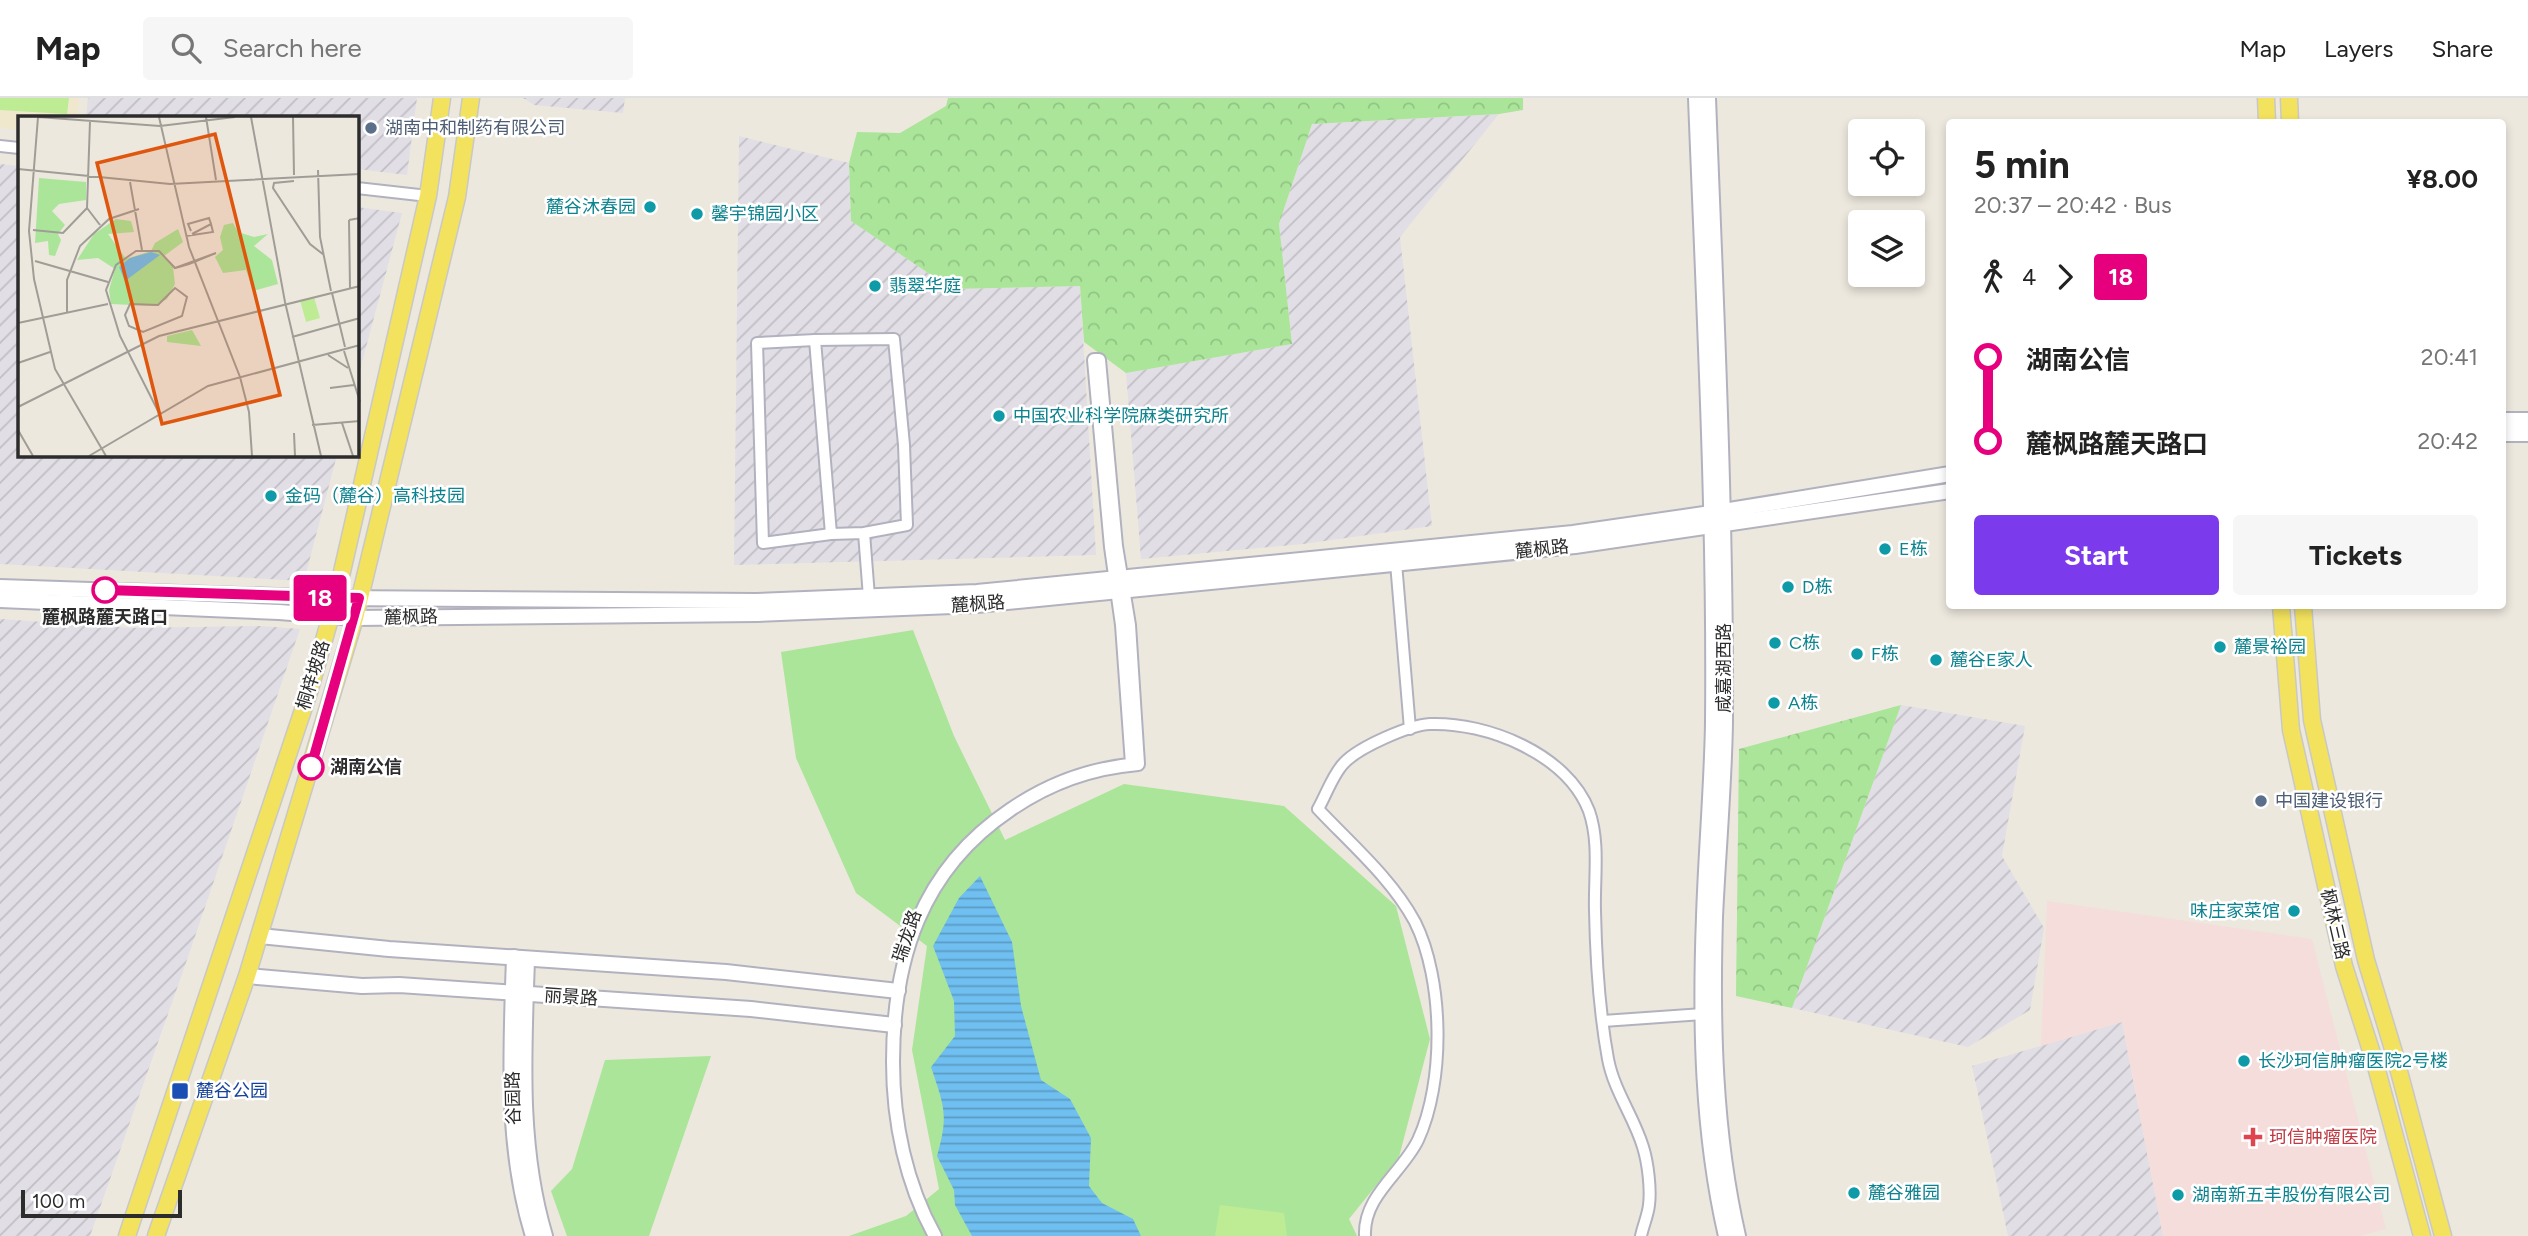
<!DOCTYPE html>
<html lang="en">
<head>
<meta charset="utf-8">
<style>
	:root { --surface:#fff; --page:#f6f6f6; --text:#222; --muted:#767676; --line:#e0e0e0; --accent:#7c3aed }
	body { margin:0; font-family:Figtree,"Noto Sans SC",sans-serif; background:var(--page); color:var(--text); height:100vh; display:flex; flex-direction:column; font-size:26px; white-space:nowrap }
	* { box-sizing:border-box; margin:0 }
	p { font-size:23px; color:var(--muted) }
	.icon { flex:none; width:38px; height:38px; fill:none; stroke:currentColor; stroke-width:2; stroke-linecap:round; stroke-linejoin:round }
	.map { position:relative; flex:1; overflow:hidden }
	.drawer { position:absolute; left:1946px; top:21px; width:560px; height:490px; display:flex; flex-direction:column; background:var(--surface); border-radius:7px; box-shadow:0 4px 10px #0003 }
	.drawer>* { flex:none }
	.badge { padding:0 14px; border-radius:5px; font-size:24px; line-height:46px }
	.controls { position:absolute; left:1848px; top:21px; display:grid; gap:14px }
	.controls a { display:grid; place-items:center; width:77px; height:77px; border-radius:7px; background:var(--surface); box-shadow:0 4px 10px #0003; font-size:35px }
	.scale { position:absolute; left:21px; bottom:18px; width:161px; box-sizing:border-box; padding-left:7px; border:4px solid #2c2c2c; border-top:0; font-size:19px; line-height:24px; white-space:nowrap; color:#2c2c2c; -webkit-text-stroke:5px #fff; paint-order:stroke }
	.map>.badge { position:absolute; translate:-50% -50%; box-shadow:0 0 0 4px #fff }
	.legs { display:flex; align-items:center; gap:10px; height:77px; padding:0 28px; font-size:23px }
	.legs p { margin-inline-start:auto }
	.summary { display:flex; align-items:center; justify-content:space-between; height:119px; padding:0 28px }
	h1 { font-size:38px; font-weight:700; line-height:52px }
	.primary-button { display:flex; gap:14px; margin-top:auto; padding:14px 28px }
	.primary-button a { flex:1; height:80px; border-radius:7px; background:var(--accent); color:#fff; font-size:28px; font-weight:700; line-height:80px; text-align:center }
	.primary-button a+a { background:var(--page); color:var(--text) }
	ul { padding:0 28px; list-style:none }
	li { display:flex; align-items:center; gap:24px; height:84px; font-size:26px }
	li i { display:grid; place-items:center; width:10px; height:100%; margin:0 9px; background:currentColor }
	li i::after { content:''; width:18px; height:18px; margin:-9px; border:5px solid; border-radius:50%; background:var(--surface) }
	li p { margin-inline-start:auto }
	li:first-child i { background:linear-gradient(#0000 50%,currentColor 0) }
	li:last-child i { background:linear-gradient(currentColor 50%,#0000 0) }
	header { display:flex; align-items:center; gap:42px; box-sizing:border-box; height:98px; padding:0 35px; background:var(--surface); border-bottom:2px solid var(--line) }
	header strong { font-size:33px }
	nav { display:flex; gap:38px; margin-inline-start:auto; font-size:24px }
	.search { width:490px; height:63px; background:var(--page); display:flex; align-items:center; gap:18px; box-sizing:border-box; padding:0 24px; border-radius:7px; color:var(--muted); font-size:26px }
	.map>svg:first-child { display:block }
	.industrial { fill:url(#industrial-furrows) }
	.education { fill:#efe8cd }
	.medical { fill:#f4dddb }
	.grass { fill:#aae599 }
	.forest { fill:url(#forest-crowns) }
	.pitch { fill:#bdec95 }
	.water { fill:url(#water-rules) }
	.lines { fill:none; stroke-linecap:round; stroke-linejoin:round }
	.minor-casing { stroke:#b2b2bf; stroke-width:14 }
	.tertiary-casing { stroke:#b2b2bf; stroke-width:16 }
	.secondary-casing { stroke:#b2b2bf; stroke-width:18 }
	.primary-casing { stroke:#c8c8c8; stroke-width:19 }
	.minor { stroke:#fff; stroke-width:10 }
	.tertiary { stroke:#fff; stroke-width:12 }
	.secondary { stroke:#fff; stroke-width:14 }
	.primary { stroke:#f3e25d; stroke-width:16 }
	.line-1-casing { stroke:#fff; stroke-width:16 }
	.line-1 { stroke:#e6007e; stroke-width:10 }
	.service-dot { fill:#5c6f8a; stroke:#fff; stroke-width:2.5 }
	.culture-dot { fill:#0f9aa8; stroke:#fff; stroke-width:2.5 }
	.stop-1-dot { fill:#fff; stroke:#e6007e; stroke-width:3.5 }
	.transit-dot { fill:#1a4fb4; stroke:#fff; stroke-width:2.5 }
	.health-dot { fill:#e0444e; stroke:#fff; stroke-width:2.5 }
	.labels { text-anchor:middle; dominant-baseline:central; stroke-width:5; stroke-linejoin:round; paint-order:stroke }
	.service-label { font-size:18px; fill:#4e5e75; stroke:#fff; text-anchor:start }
	.culture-label { font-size:18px; fill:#0d838f; stroke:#fff; text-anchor:start }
	.street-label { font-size:18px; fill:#2c2c2c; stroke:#fff }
	.stop-label { font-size:18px; font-weight:bold; fill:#2c2c2c; stroke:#fff }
	.transit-label { font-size:18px; fill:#164399; stroke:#fff; text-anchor:start }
	.health-label { font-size:18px; fill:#be3a42; stroke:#fff; text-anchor:start }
	.inset-road { fill:none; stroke:#a09d97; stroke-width:2 }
	.view { fill:#df570e; fill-opacity:0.15; stroke:#df570e; stroke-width:3.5 }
	.inset-edge { fill:none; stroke:#2c2c2c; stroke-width:3.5 }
</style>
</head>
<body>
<header>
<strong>Map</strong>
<div class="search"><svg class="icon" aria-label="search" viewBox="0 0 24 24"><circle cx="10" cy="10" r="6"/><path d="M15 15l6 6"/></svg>Search here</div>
<nav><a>Map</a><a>Layers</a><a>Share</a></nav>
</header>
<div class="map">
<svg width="2528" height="1138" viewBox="0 0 2528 1138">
	<defs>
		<pattern id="industrial-furrows" width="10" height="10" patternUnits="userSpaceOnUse" patternTransform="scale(1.75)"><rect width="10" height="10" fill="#e1dee6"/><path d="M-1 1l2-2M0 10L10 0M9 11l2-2" fill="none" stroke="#c1bfc5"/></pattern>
		<pattern id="forest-crowns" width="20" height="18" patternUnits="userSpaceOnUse" patternTransform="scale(1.75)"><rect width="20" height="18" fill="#aae599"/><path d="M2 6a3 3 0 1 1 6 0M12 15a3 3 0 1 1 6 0" fill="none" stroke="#92c584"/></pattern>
		<pattern id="water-rules" width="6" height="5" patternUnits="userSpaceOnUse" patternTransform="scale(1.75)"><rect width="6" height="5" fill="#6fbff1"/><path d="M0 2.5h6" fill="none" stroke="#5b9bc3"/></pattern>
	</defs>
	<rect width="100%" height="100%" fill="#ede8de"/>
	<g class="industrial">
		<path d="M 88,0 L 417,0 L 407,77 L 357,71 L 357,19 L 86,19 Z"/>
		<path d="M 523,0 L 625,0 L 623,15 L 534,7 Z"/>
		<path d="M 1499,16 L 1400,139 L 1432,428 L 1303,446 L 1141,461 L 1126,275 L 1292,246 L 1279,126 L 1312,26 Z"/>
		<path d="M 739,38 L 849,65 L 851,123 L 952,191 L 1080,188 L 1096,457 L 734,467 Z"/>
		<path d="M 0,66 L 19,68 L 19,357 L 337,357 L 304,483 L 0,466 Z"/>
		<path d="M 357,109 L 402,115 L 357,283 Z"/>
		<path d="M 0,521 L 132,530 L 261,528 L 300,531 L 188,859 L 90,1138 L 0,1138 Z"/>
		<path d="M 1901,607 L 2025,628 L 2002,758 L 2044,830 L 2030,912 L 1968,949 L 1792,910 Z"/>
		<path d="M 2122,924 L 2163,1138 L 2008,1138 L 1972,968 Z"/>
	</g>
	<path class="education" d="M 0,0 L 79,0 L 77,19 L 19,19 L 19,32 L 0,29 Z"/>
	<path class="medical" d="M 2047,803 L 2312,841 L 2386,1131 L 2360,1138 L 2163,1138 L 2122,924 L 2041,948 Z"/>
	<g class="grass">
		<path d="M 913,532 L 954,638 L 1005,742 L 1124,686 L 1284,708 L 1396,808 L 1430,941 L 1399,1059 L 1349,1121 L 1357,1138 L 849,1138 L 906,1118 L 939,1091 L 912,952 L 927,848 L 856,795 L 796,660 L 781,554 Z"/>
		<path d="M 711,958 L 649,1138 L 567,1138 L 551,1093 L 572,1071 L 605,962 Z"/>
	</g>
	<g class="forest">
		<path d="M 948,0 L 1523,0 L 1523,12 L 1499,16 L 1312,26 L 1279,126 L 1292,246 L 1126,275 L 1084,244 L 1080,188 L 952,191 L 851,123 L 849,65 L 857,34 L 900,35 L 946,8 Z"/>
		<path d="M 1901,607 L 1792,910 L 1736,898 L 1739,651 Z"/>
	</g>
	<g class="pitch">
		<path d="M 0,0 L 69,0 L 67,16 L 0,12 Z"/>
		<path d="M 1220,1107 L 1284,1115 L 1287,1138 L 1215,1138 Z"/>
	</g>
	<path class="water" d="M 980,778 L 1012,844 L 1021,908 L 1041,982 L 1070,1001 L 1091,1040 L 1089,1088 L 1102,1105 L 1133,1121 L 1141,1138 L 972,1138 L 955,1107 L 954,1092 L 937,1058 C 949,1016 944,1008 931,969 L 955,938 L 954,903 L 933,848 L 959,800 Z"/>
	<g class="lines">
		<g class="minor-casing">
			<g id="minor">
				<path d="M 0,48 L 19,50"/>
				<path d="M 357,90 L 428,98"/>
				<path d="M 815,242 L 757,245 L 763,445 L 831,436"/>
				<path d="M 864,435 L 831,436 L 815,242 L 894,241 L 904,347 L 907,427 L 864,435 L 869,499"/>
				<path d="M 1396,465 L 1410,631"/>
				<path d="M 1603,923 L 1703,916"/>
				<path d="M 1365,1138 C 1363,1098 1402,1075 1418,1042 C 1445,984 1444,882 1415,824 C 1392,781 1351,746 1318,711 C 1326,697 1333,676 1344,665 C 1359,649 1409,627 1430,626 C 1487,624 1567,656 1589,713 C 1600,744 1594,781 1595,813 C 1596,863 1599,912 1608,961 C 1614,993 1634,1019 1643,1049 C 1648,1065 1651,1091 1649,1107 C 1648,1117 1643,1128 1641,1138"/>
			</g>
		</g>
		<g class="tertiary-casing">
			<path id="tertiary" d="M 935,1138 C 906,1086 893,1024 893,964 C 893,861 921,772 1010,712 C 1049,685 1090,670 1138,666 L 1129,527 L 1116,448 L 1099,262 L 1094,262 L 1111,449 L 1122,527 L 1132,666"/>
		</g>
		<g class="secondary-casing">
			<g id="secondary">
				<path d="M 1696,0 C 1704,208 1715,416 1713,624 C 1712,689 1706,754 1704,819 C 1700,925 1702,1034 1726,1138"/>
				<path d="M 1708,0 C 1716,208 1726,416 1725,624 C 1724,689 1718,754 1715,819 C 1712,925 1714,1034 1738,1138"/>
				<path d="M 2502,322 L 2528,322"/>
				<path d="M 2502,336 L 2528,336"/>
				<path d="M 0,489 L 336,500 L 756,503 L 977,494 L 1573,435 L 1711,415 L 1950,376"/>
				<path d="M 0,502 L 279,514 L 355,520 L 757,516 L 977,507 L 1575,448 L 1950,393"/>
				<path d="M 260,838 L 389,851 L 726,874 L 898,893"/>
				<path d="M 514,859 C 511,953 505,1048 533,1138"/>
				<path d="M 527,861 C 524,954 518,1048 545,1138"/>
				<path d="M 247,878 L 362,888 L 399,887 L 751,911 L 894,927"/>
			</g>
		</g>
		<g class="primary-casing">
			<g id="primary">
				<path d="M 2266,0 L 2267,24"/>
				<path d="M 2289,0 L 2290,24"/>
				<path d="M 2281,508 L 2291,632 L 2344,868 L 2375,965 L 2422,1138"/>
				<path d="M 2303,508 L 2312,622 L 2366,862 L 2393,951 L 2443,1138"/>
				<path d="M 127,1138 L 309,594 L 336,500 L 428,98 L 442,0"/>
				<path d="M 156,1138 L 247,878 L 355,520 L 457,99 L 471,0"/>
			</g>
		</g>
		<use href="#minor" class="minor"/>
		<use href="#tertiary" class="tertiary"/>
		<use href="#secondary" class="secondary"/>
		<use href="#primary" class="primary"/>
	</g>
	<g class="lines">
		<g class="line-1-casing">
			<path id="line-1" d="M 105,492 L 359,500 L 311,669"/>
		</g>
		<use href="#line-1" class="line-1"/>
	</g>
	<g class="service-dot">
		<circle cx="371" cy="30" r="7"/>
		<circle cx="2261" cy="703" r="7"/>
	</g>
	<g class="culture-dot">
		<circle cx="650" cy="109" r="7"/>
		<circle cx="697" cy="116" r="7"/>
		<circle cx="875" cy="188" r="7"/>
		<circle cx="999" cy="318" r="7"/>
		<circle cx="271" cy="398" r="7"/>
		<circle cx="1885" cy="451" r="7"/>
		<circle cx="1788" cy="489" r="7"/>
		<circle cx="1775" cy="545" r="7"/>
		<circle cx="2220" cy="549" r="7"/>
		<circle cx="1857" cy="556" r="7"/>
		<circle cx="1936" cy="562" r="7"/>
		<circle cx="1774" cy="605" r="7"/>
		<circle cx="2294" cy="813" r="7"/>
		<circle cx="2244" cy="963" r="7"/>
		<circle cx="1854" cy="1095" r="7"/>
		<circle cx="2178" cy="1097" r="7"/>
	</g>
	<g class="stop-1-dot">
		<circle cx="105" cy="492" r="12"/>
		<circle cx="311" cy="669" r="12"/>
	</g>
	<rect class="transit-dot" x="171" y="984" width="18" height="18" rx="3.5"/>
	<path class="health-dot" d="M2249.5 1028.5h7v7h7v7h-7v7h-7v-7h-7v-7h7z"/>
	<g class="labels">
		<g class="service-label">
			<text x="385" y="30">湖南中和制药有限公司</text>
			<text x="2275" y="703">中国建设银行</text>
		</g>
		<g class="culture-label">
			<text x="636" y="109" text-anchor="end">麓谷沐春园</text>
			<text x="711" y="116">馨宇锦园小区</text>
			<text x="889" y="188">翡翠华庭</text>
			<text x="1013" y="318">中国农业科学院麻类研究所</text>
			<text x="285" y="398">金码（麓谷）高科技园</text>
			<text x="1899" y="451">E栋</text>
			<text x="1802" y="489">D栋</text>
			<text x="1789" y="545">C栋</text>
			<text x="2234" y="549">麓景裕园</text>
			<text x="1871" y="556">F栋</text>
			<text x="1950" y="562">麓谷E家人</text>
			<text x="1788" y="605">A栋</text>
			<text x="2280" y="813" text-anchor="end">味庄家菜馆</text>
			<text x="2258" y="963">长沙珂信肿瘤医院2号楼</text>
			<text x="1868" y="1095">麓谷雅园</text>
			<text x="2192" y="1097">湖南新五丰股份有限公司</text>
		</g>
		<g class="street-label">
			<text transform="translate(1542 451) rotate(-6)">麓枫路</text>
			<text transform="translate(978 506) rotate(-4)">麓枫路</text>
			<text transform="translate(411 519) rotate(-1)">麓枫路</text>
			<text transform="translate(1724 570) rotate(-90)">咸嘉湖西路</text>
			<text transform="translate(313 577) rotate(-73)">桐梓坡路</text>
			<text transform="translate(2335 826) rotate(77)">枫林三路</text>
			<text transform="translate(907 838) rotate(-71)">瑞龙路</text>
			<text transform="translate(571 899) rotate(4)">丽景路</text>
			<text transform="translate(513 1000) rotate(-91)">谷园路</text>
		</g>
		<g class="stop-label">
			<text x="105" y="519">麓枫路麓天路口</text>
			<text x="330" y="669" text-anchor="start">湖南公信</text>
		</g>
		<g class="transit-label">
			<text x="196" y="993">麓谷公园</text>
		</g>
		<g class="health-label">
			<text x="2269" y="1039">珂信肿瘤医院</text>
		</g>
	</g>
	<g transform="translate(18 18)">
		<rect width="341" height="341" fill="#ede8de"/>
		<path d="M 21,62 L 68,66 L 68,84 L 41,88 L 34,95 L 47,109 L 40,118 L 43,124 L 37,140 L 31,139 L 30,125 L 17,127 ZM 98,103 L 113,105 L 116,116 L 90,118 L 108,143 L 133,135 L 137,127 L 160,113 L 165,126 L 146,140 L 155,151 L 157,168 L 149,183 L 136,190 L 93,188 L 91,174 L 97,153 L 80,142 L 59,144 L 76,118 Z" fill="#aae599"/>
		<path d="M 215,107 L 220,116 L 236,121 L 250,118 L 236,130 L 254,144 L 260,168 L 235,175 L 228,154 L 205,157 L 197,141 L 205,134 L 202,121 L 206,109 ZM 174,214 L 183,230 L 149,226 L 149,220 Z" fill="#aae599"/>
		<path d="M 296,181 L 302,202 L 288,206 L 282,184 Z" fill="#bdec95"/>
		<path d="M 133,136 L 142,139 L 107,165 L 101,151 L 112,142 Z" fill="#6fbff1"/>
		<path class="inset-road" d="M 20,1 L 142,10 L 217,1M 20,1 L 11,115 L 16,163 L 37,253 L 88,340M 141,1 L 171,131 L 222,261 L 231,296 L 234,340M 188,1 L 198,64M 233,1 L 267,186 L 303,340M 275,1 L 276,59M 0,53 L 152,68 L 342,58M 300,54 L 302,121 L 313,175M 276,65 L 256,67 L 255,72 L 292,128 L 306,139M 112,66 L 124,134M 69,92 L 82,109M 342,102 L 331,104 L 342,102M 331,104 L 332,172M 15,114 L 45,117 L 69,92 L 72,5M 173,115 L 170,108 L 191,102 L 193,108M 168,120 L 195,116 L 193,108 L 174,118M 17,145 L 90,166M 157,172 L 169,181 L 164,200 L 125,216 L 111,210 L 107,199 L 112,188 L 140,189 ZM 314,177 L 327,231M 49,197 L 49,164 L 62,130 L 91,103 L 121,93M 0,207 L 90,188M 274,221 L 342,202M 326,235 L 342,286M 310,239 L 330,252M 0,247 L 32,236M 312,272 L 336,269M 0,291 L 141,220 L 342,170M 142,299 L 102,220 L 88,174 L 98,149 L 118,135 L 141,135 L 157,152 L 171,148 L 198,137 L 157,152M 324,307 L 335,340M 294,309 L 342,305M 0,314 L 15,340M 276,317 L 277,340M 71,340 L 190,270 L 342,229"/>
		<path class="view" d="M 197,18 L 262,279 L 144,308 L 79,47 Z"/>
		<rect width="341" height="341" class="inset-edge"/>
	</g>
</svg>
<div class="controls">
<a><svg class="icon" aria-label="locate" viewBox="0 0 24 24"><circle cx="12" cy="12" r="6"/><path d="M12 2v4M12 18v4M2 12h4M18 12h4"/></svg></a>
<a><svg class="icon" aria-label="layers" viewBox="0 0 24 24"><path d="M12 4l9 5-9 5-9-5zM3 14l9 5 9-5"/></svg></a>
</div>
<div class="scale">100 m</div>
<b class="badge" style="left:320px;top:500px;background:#e6007e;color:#fff">18</b>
<section class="drawer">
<div class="summary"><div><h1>5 min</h1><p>20:37 – 20:42 · Bus</p></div><b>¥8.00</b></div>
<div class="legs"><svg class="icon" aria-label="walk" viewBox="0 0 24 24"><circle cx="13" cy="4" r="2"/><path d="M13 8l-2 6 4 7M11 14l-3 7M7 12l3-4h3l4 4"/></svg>4<svg class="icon" aria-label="forward" viewBox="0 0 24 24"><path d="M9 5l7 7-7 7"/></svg><b class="badge" style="background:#e6007e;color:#fff">18</b></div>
<ul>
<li><i style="color:#e6007e"></i><b>湖南公信</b><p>20:41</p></li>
<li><i style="color:#e6007e"></i><b>麓枫路麓天路口</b><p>20:42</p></li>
</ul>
<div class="primary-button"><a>Start</a><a>Tickets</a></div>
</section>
</div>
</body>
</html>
